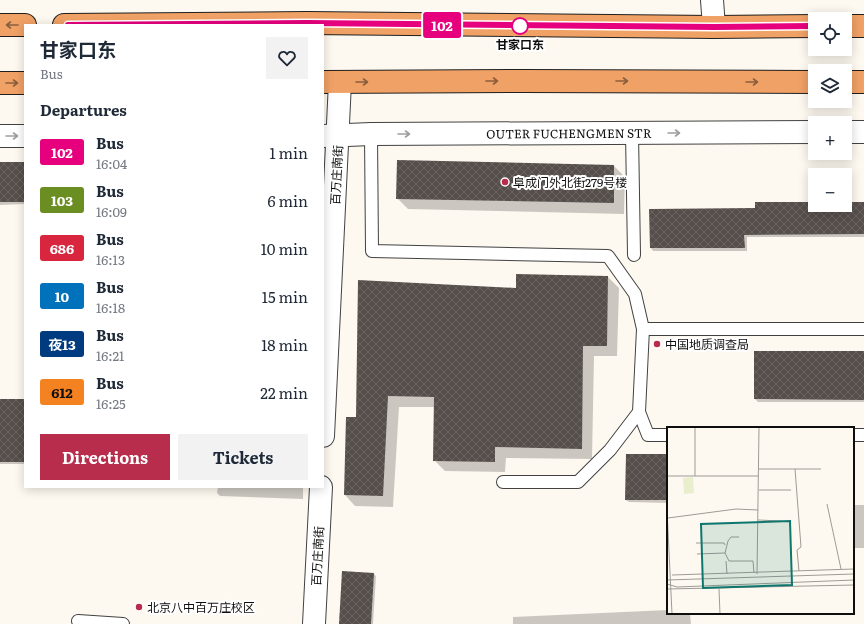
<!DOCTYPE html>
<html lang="en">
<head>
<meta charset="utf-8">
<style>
	:root { --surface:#fff; --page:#f2f2f3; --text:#1f2937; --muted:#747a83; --accent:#b82d4c }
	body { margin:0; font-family:Literata,"Noto Sans SC",serif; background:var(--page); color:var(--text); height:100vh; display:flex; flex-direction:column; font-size:15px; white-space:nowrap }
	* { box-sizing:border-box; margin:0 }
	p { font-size:13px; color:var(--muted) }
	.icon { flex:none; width:22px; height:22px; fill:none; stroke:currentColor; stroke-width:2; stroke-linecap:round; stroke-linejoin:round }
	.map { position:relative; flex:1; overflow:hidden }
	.side { position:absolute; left:24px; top:24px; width:300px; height:464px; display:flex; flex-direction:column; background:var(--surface); border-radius:0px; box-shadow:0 2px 10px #0003 }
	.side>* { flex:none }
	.badge { padding:0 8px; border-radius:3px; font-size:14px; line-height:26px }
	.controls { position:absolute; left:808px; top:12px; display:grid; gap:8px }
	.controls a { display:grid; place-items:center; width:44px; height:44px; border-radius:0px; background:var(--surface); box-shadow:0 2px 10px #0003; font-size:20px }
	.map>.badge { position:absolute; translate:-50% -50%; box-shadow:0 0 0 2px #fff }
	h2 { padding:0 16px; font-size:15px; line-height:36px }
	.round { display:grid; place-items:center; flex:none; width:42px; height:42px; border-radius:0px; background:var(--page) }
	.overview { display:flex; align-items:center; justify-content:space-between; height:68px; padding:0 16px }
	h1 { font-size:19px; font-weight:700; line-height:30px }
	.action { display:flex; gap:8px; margin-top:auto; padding:8px 16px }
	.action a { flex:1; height:46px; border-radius:0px; background:var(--accent); color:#fff; font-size:16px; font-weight:700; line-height:46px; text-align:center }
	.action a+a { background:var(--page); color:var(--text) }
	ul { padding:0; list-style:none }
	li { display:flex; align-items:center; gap:12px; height:48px; padding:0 16px }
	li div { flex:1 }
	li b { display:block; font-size:15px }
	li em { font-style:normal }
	li .badge { min-width:44px; font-weight:700; text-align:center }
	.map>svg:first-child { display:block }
	.shadow { fill:#0003 }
	.building { fill:url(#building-cross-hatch) }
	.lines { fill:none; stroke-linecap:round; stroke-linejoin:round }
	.service-casing { stroke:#414141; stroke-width:14 }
	.minor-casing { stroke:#414141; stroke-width:24 }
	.tertiary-casing { stroke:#414141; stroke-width:24 }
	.trunk-casing { stroke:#1f1f1f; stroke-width:24 }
	.service { stroke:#fff; stroke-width:12 }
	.minor { stroke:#fff; stroke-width:22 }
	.tertiary { stroke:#fff; stroke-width:22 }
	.trunk { stroke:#f0a166; stroke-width:22 }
	.oneway { stroke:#8a5f3e }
	.oneway2 { stroke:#9f9f9f }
	.line-casing { stroke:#fff; stroke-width:9 }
	.line { stroke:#e6007e; stroke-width:6 }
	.stop-dot { fill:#fff; stroke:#e6007e; stroke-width:2 }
	.poi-dot { fill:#b82d4c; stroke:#fff; stroke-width:1.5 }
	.labels { text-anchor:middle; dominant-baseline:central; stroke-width:4; stroke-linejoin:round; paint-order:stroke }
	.stop-label { font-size:12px; font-weight:bold; fill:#0e0e0e; stroke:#fff }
	.street-label { font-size:12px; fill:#0e0e0e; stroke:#fff }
	.poi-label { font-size:12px; fill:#0e0e0e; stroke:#fff; text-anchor:start }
	.inset-road { fill:none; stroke:#9e9b96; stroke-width:1 }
	.view { fill:#0f766e; fill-opacity:0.15; stroke:#0f766e; stroke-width:2 }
	.inset-edge { fill:none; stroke:#0e0e0e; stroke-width:2 }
</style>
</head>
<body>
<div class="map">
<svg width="864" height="624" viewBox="0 0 864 624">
	<defs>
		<pattern id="building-cross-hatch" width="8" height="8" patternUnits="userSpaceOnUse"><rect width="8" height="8" fill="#564e4b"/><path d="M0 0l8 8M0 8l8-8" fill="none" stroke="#696361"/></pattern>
	</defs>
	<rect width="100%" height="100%" fill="#fef9f0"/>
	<g class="shadow">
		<path d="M 0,163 L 25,163 L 25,204 L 0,205 Z"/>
		<path d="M 614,166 L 625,177 L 624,214 L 408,209 L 397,198 Z"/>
		<path d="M 815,203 L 815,205 L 864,203 L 864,237 L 747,237 L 747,251 L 653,251 L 651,248 Z"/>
		<path d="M 608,277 L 619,288 L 617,356 L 594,356 L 592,459 L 506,458 L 505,472 L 445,471 L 434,460 L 435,407 L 399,407 L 393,507 L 355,506 L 345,495 L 357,418 L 517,289 Z"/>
		<path d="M 864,352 L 864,402 L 758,402 L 755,399 Z"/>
		<rect x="0" y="400" width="25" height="64"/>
		<path d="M 668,455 L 668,503 L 629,502 L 626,500 Z"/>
		<path d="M 218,487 L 303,487 L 303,499 L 220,496 L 217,493 Z"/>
		<rect x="853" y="505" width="11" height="43"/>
		<path d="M 373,573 L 376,576 L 373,624 L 340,624 Z"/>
		<path d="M 668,610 L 668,613 L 690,613 L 691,624 L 513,624 L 513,617 Z"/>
	</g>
	<g class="building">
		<path d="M 397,160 L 614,165 L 614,203 L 396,199 Z"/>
		<rect x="0" y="162" width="25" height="40"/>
		<path d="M 755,202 L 815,202 L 815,205 L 845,205 L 845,202 L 864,202 L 864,234 L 744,235 L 745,248 L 650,248 L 649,209 L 755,208 Z"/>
		<path d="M 516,274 L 608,276 L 607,346 L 583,346 L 582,449 L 495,447 L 495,462 L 433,461 L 434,397 L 388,396 L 383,496 L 344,495 L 346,417 L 356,417 L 358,280 L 516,288 Z"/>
		<path d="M 754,351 L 864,351 L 864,400 L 754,399 Z"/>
		<rect x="0" y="399" width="25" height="63"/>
		<path d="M 626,454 L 668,454 L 668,500 L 625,500 Z"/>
		<path d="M 342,571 L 374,573 L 371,624 L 339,624 Z"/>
	</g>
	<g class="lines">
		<g class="service-casing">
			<g id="service">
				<path d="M 632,133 L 634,255"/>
				<path d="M 371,134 L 372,251 L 608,256 L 635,294 L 643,329 L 864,329"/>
				<path d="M 639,412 L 648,435 L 668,435"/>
				<path d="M 853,435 L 864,435"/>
				<path d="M 503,482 L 578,482 L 610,450 L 639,412 L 643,329"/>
				<path d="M 78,621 L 123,624"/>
			</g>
		</g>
		<g class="minor-casing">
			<g id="minor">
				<path d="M 712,0 L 714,27"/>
				<path d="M 323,436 L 340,82"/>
				<path d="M 314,624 L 321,487"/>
			</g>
		</g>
		<g class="tertiary-casing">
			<g id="tertiary">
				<path d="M 845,132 L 864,132"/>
				<path d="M 0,136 L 25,136"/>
				<path id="s1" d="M 323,136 L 371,134 L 815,132"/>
			</g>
		</g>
		<g class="trunk-casing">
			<g id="trunk">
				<path d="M 0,25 L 25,25"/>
				<path d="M 64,25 L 307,23 L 714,27 L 815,26"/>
				<path d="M 845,26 L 864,26"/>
				<path d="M 323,82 L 521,81 L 815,82"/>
				<path d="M 845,82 L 864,82"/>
				<path d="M 0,83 L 25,83"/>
			</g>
		</g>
		<use href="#service" class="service"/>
		<use href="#minor" class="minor"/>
		<use href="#tertiary" class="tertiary"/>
		<use href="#trunk" class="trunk"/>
	</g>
	<defs><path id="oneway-shaft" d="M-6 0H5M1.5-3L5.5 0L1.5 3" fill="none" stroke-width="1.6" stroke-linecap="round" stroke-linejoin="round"/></defs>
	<g class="oneway">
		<use href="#oneway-shaft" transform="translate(12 25) rotate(180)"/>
		<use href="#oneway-shaft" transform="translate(492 81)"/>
		<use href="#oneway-shaft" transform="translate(622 81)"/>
		<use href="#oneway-shaft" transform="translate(362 82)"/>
		<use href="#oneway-shaft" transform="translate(752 82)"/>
		<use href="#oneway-shaft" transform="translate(12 83)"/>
	</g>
	<g class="oneway2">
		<use href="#oneway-shaft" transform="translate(674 133)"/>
		<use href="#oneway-shaft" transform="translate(404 134)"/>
		<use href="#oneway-shaft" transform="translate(12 136)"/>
	</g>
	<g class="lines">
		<g class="line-casing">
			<path id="line" d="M 68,25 L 307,23 L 714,27 L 815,26"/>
		</g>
		<use href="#line" class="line"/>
	</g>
	<circle class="stop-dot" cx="520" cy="26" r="8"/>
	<g class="poi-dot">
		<circle cx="505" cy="182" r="4"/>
		<circle cx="657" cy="344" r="4"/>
		<circle cx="139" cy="607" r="4"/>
	</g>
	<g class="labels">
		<g class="stop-label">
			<text x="520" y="44">甘家口东</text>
		</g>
		<g class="street-label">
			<text stroke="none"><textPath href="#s1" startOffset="246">OUTER FUCHENGMEN STR</textPath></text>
			<text transform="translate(336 175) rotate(-87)">百万庄南街</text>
			<text transform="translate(317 556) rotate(-87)">百万庄南街</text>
		</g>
		<g class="poi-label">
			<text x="513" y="182">阜成门外北街279号楼</text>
			<text x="665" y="344">中国地质调查局</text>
			<text x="147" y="607">北京八中百万庄校区</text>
		</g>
	</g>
	<g transform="translate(667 427)">
		<rect width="187" height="187" fill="#fef9f0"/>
		<path d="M 26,50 L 27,66 L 17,67 L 16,51 Z" fill="#e9efcd"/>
		<path class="inset-road" d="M 28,0 L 28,49M 92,42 L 154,42M 128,42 L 134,120 L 130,123 L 132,144M 0,49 L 92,49M 92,63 L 124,63M 160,77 L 174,142M 0,83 L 5,187M 1,91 L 69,82 L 91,83M 91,93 L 115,94M 29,116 L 57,116 L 58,118M 58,126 L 61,114 L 64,110 L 72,110M 30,127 L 58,126 L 62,134 L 86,134 L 87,146M 59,134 L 60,147M 90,147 L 92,0M 5,148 L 187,142M 0,153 L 187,147M 0,157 L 10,160 L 187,153M 0,162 L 187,158M 52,162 L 53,187"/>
		<path class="view" d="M 123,94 L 125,158 L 36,161 L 34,97 Z"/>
		<rect width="187" height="187" class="inset-edge"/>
	</g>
</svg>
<div class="controls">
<a><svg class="icon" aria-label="locate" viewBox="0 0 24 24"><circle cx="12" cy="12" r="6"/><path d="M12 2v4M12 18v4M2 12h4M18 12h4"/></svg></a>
<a><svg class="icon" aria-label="layers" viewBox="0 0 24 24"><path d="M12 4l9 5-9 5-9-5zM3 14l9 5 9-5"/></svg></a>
<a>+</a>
<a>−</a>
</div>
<b class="badge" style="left:442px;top:25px;background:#e6007e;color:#fff">102</b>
<section class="side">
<div class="overview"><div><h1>甘家口东</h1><p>Bus</p></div><a class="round"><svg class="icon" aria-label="heart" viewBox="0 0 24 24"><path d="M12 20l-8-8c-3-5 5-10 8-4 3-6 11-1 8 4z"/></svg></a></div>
<h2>Departures</h2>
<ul>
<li><span class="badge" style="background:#e6007e;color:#fff">102</span><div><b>Bus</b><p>16:04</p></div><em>1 min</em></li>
<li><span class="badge" style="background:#6b8e23;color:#fff">103</span><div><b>Bus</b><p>16:09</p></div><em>6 min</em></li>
<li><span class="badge" style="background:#d7263d;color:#fff">686</span><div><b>Bus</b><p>16:13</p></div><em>10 min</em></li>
<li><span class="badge" style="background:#0072bc;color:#fff">10</span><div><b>Bus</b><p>16:18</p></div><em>15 min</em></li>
<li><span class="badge" style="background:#003b80;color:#fff">夜13</span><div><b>Bus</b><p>16:21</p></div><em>18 min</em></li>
<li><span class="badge" style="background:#f58220;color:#111">612</span><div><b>Bus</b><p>16:25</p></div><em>22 min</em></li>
</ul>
<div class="action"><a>Directions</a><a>Tickets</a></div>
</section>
</div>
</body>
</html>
